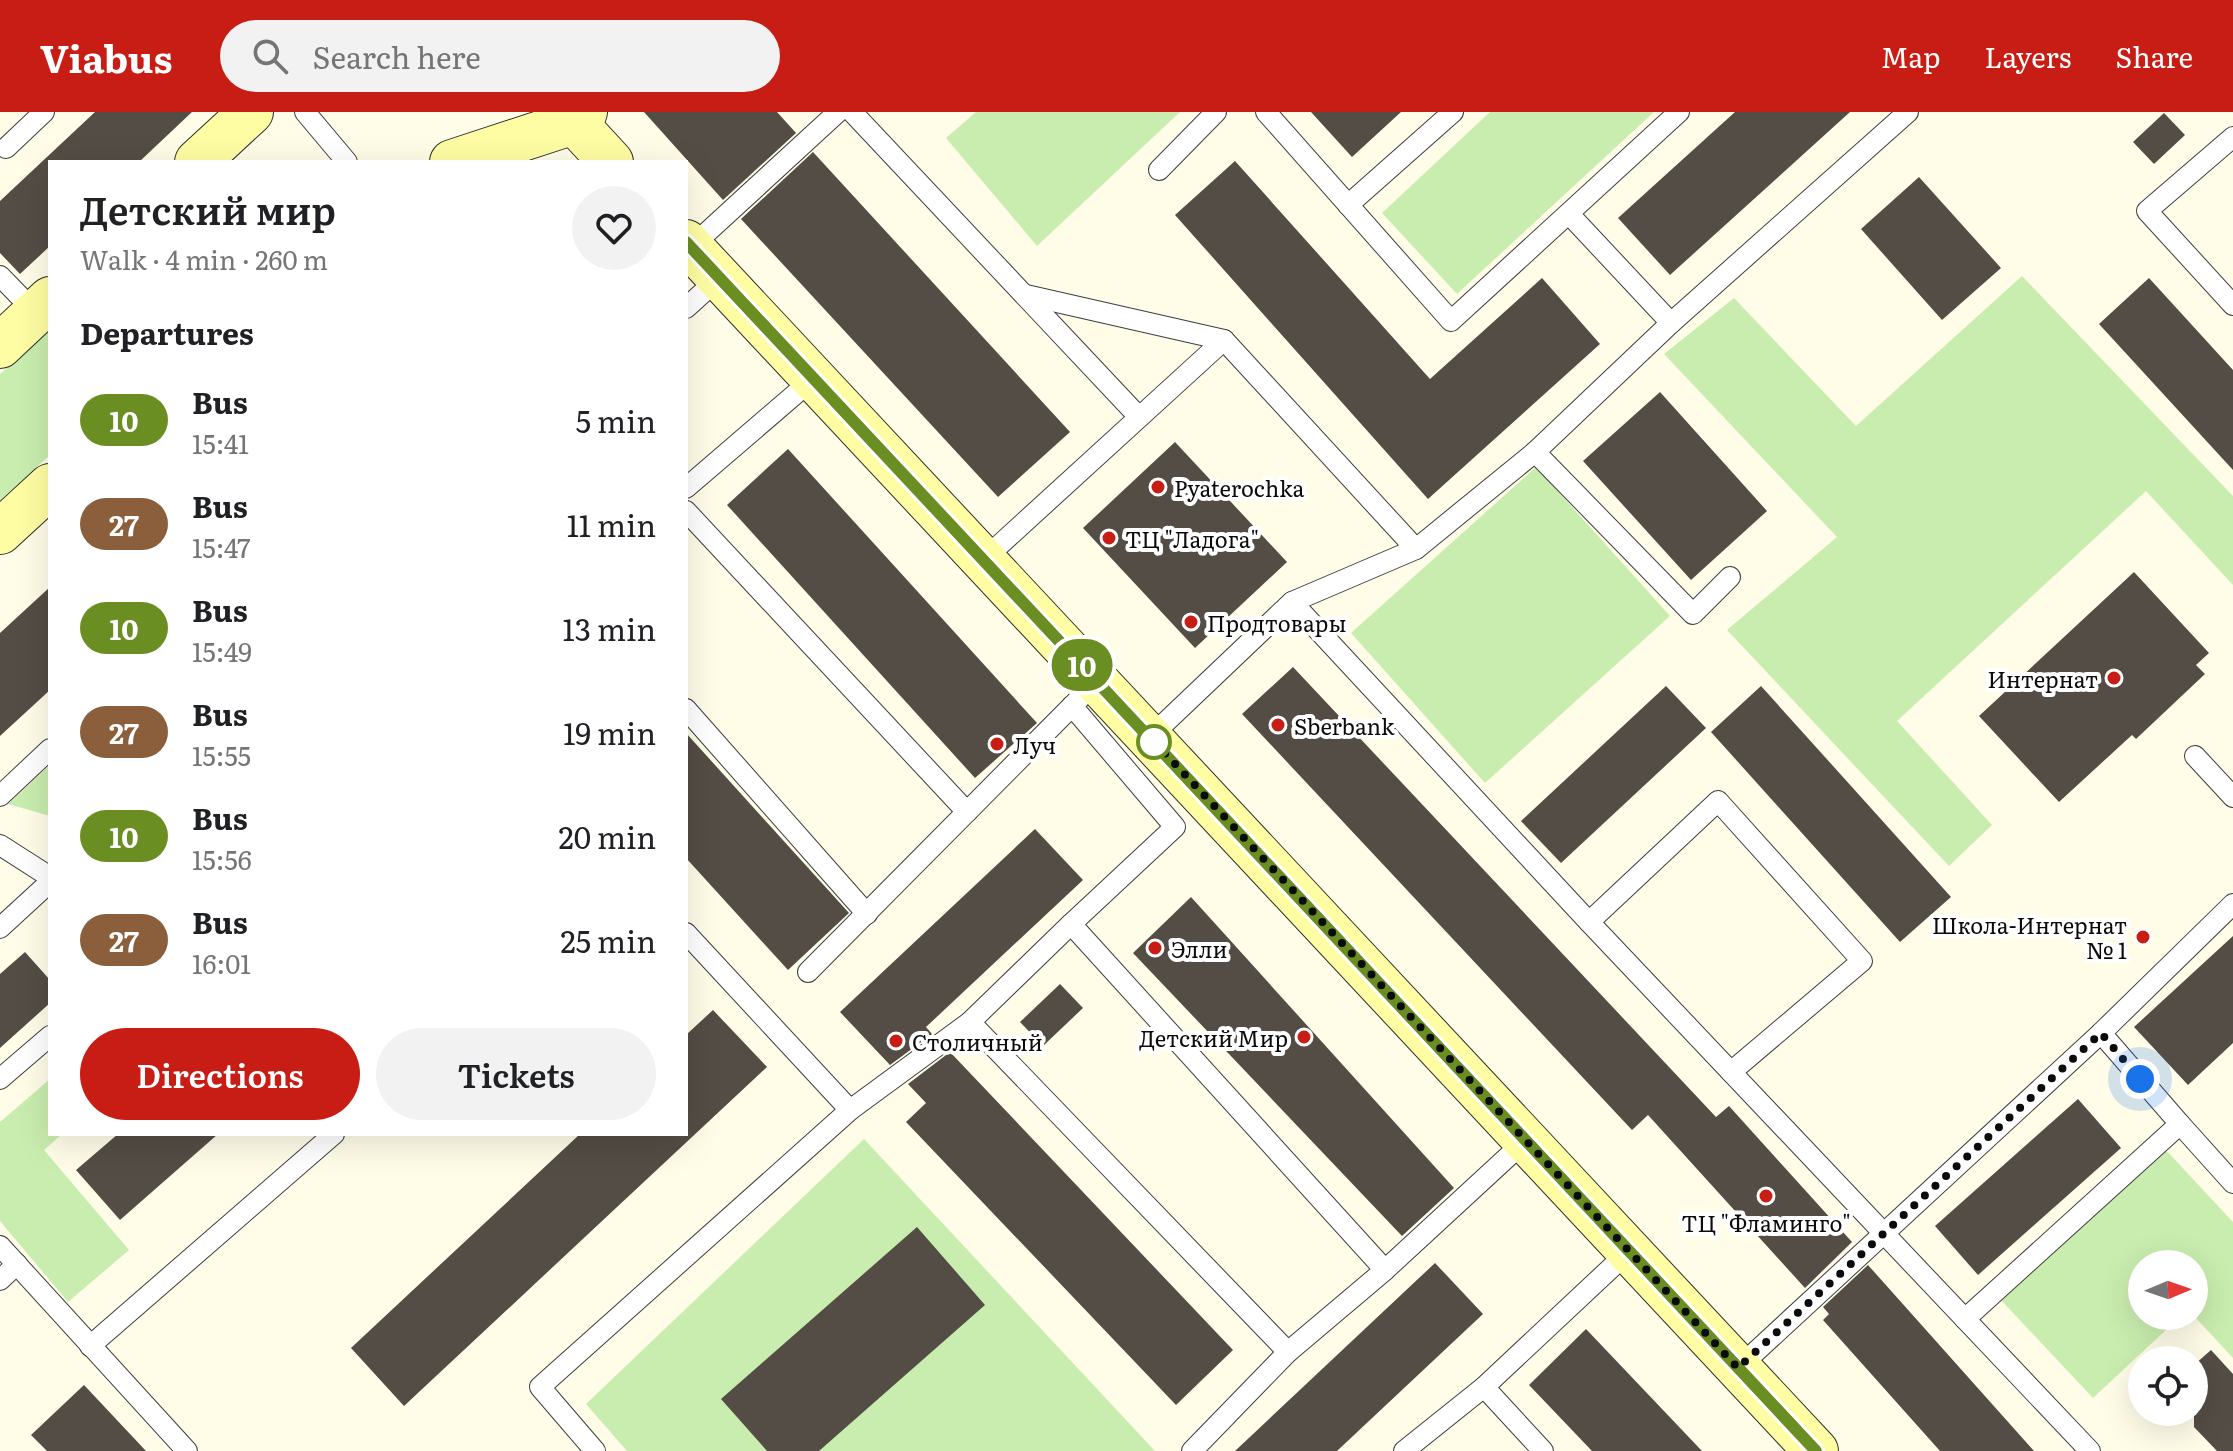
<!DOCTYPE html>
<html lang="en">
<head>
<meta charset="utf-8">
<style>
	:root { --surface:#fff; --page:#f2f2f2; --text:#202124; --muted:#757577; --accent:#c81d15 }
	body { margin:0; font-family:Literata,serif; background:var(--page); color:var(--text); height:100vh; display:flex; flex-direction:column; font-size:30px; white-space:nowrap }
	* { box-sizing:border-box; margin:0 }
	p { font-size:26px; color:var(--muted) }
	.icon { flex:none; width:44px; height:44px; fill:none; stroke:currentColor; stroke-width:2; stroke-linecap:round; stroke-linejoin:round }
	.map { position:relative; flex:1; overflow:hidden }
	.details { position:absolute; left:48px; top:48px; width:640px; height:976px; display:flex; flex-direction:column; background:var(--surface); border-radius:0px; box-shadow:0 8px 32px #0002 }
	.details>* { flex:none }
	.badge { padding:0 16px; border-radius:26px; font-size:28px; line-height:52px }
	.needle { width:52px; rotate:88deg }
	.tools { position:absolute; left:2128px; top:1138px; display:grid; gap:16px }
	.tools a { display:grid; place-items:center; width:80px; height:80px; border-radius:50%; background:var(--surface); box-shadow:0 8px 32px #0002; font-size:40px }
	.you { position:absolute; width:40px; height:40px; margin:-20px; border:6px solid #fff; border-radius:50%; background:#1a73e8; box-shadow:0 0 0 12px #1a73e833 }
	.map>.badge { position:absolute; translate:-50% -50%; box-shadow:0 0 0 4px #fff }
	h2 { padding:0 32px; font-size:30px; line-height:72px }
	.round { display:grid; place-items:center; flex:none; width:84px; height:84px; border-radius:42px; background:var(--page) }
	.headline { display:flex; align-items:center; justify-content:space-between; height:136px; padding:0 32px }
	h1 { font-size:38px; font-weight:600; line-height:60px }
	.cta { display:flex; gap:16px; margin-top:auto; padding:16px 32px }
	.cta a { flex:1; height:92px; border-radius:48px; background:var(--accent); color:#fff; font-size:32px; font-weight:600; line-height:92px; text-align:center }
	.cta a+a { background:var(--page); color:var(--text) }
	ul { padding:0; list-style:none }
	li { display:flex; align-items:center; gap:24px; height:104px; padding:0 32px }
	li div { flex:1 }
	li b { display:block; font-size:30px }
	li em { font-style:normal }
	li .badge { min-width:88px; font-weight:700; text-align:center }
	header { display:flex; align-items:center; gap:48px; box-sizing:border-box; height:112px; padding:0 40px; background:var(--accent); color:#fff }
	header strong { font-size:38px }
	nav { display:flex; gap:44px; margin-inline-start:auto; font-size:28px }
	.search { width:560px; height:72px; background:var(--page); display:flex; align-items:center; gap:20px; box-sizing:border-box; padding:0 28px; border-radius:44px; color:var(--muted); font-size:30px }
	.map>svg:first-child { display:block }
	.green { fill:#c9edae }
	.building { fill:#544d46 }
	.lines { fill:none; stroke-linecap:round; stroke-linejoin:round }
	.lane-casing { stroke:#3e3e3e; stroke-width:22 }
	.secondary-casing { stroke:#2d2d2d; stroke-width:46 }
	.lane { stroke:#fff; stroke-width:20 }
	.secondary { stroke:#fffda3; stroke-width:44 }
	.line-casing { stroke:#fff; stroke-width:18 }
	.line { stroke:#6b8e23; stroke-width:12 }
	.walk { stroke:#0b0b0b; stroke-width:8; stroke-dasharray:0 14.4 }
	.poi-dot { fill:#c81d15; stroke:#fff; stroke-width:3 }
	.stop-dot { fill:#fff; stroke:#6b8e23; stroke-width:4 }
	.labels { text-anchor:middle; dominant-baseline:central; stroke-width:8; stroke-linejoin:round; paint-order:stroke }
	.poi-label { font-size:22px; fill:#0b0b0b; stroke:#fff; text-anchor:start }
</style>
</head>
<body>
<header>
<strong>Viabus</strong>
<div class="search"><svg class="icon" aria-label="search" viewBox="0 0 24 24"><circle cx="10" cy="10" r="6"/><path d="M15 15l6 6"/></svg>Search here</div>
<nav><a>Map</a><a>Layers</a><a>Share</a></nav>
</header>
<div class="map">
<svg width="2233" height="1339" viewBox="0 0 2233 1339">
	<rect width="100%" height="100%" fill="#fffde8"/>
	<g class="green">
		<path d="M 976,0 L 1180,0 L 1037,134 L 946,26 Z"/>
		<path d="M 1490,0 L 1654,0 L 1457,182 L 1382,101 Z"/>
		<path d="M 2022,164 L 2233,384 L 2233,473 L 2146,379 L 1897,609 L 1992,713 L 1949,754 L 1727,518 L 1837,425 L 1664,242 L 1734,186 L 1856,314 Z"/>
		<path d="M 50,216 L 50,343 L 0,388 L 0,262 Z"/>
		<path d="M 1536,355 L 1670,504 L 1485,671 L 1351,521 Z"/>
		<path d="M 50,653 L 50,704 L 8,692 Z"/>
		<path d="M 50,967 L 50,1022 L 62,1022 L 44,1038 L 129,1138 L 68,1190 L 0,1109 L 0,1010 Z"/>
		<path d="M 864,1027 L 1155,1339 L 627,1339 L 586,1292 Z"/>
		<path d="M 2163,1035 L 2233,1110 L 2233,1246 L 2194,1204 L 2194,1152 L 2142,1152 L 2142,1204 L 2181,1204 L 2093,1286 L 2000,1187 Z"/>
	</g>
	<g class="building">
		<path d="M 95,0 L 192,0 L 139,50 L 50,50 L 50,134 L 20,162 L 0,141 L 0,89 Z"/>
		<path d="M 644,0 L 777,0 L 796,21 L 723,88 Z"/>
		<path d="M 1311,0 L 1401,0 L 1352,45 Z"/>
		<path d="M 1735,0 L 1850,0 L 1670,163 L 1618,106 Z"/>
		<path d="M 2164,1 L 2185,23 L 2154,52 L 2133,30 Z"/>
		<path d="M 813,40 L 1070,320 L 998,385 L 741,107 Z"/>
		<path d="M 1235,49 L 1430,267 L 1542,166 L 1600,232 L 1428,387 L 1175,103 Z"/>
		<path d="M 1919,65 L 2001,156 L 1942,208 L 1861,117 Z"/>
		<path d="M 2149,166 L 2233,258 L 2233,358 L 2099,212 Z"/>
		<path d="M 1660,280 L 1767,399 L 1691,468 L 1583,349 Z"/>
		<path d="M 1175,330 L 1287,450 L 1195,536 L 1083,416 Z"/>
		<path d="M 788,337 L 1037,611 L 975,666 L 727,393 Z"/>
		<path d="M 2134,460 L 2209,541 L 2196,553 L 2205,562 L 2136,627 L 2132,623 L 2059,690 L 1979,604 Z"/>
		<path d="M 50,475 L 50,578 L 0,624 L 0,521 Z"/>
		<path d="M 1293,555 L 1716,1005 L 1729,994 L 1852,1130 L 1805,1176 L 1648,1003 L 1632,1018 L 1242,602 Z"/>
		<path d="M 1666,574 L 1706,616 L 1561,751 L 1521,709 Z"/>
		<path d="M 1761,574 L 1951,785 L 1900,830 L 1711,620 Z"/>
		<path d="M 686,621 L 849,801 L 788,858 L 686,746 Z"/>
		<path d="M 1035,717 L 1083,768 L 926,915 L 932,922 L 890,953 L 840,900 Z"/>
		<path d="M 1191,785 L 1454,1076 L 1402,1124 L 1133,841 Z"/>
		<path d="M 2233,824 L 2233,931 L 2188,973 L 2134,915 Z"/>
		<path d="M 25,840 L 50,868 L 50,891 L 0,936 L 0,862 Z"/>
		<path d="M 1060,872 L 1083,896 L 1043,934 L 1020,910 Z"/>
		<path d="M 713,898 L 767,955 L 404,1294 L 351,1236 L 580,1022 L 686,1022 L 686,923 Z"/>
		<path d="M 950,940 L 1233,1238 L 1176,1293 L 906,1010 L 926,991 L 908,972 Z"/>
		<path d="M 2078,987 L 2121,1036 L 1978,1163 L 1935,1114 Z"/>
		<path d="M 118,1022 L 218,1022 L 120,1108 L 76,1058 Z"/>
		<path d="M 917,1115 L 985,1193 L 819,1339 L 767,1339 L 721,1287 Z"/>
		<path d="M 1435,1151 L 1483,1202 L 1337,1339 L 1235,1339 Z"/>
		<path d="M 1868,1153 L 2034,1339 L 1940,1339 L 1823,1208 L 1829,1202 L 1823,1195 Z"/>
		<path d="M 1586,1217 L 1702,1339 L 1592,1339 L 1529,1273 Z"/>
		<path d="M 2211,1238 L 2233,1262 L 2233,1339 L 2217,1339 L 2194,1315 L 2194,1253 Z"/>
		<path d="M 84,1273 L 146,1339 L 47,1339 L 31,1323 Z"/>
	</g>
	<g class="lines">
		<g class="lane-casing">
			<g id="lane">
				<path d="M 305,0 L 347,50"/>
				<path d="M 852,0 L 1139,305"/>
				<path d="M 1266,0 L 1451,209 L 1679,0"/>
				<path d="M 2233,25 L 2147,99 L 2233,193"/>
				<path d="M 6,36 L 44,0"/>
				<path d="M 1159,58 L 1216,0"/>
				<path d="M 1348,93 L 1453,0"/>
				<path d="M 1569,102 L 1671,211 L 1908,0"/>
				<path d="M 691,135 L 838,0"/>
				<path d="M 0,164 L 36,201"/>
				<path d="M 1026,183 L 1224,228 L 1416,437"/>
				<path d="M 686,196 L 719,166"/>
				<path d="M 1671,211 L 1535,340 L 1693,502 L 1730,465"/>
				<path d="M 686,376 L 814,266"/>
				<path d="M 686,399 L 967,700"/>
				<path d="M 983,448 L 1224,228"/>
				<path d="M 1292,490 L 1589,810 L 2090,1339"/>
				<path d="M 1072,594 L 1175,715 L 1071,812 L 1385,1158"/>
				<path d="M 686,597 L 867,802"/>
				<path d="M 1150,625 L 1292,490 L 1416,437 L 1535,340"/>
				<path d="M 2195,644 L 2233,685"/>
				<path d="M 0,684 L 50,637"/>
				<path d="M 0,733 L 50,765"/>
				<path d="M 1589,810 L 1718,689 L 1862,849 L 1731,960"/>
				<path d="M 0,816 L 50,770"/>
				<path d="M 686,821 L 850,998"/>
				<path d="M 808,860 L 1080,586"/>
				<path d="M 970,910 L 1288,1240"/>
				<path d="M 0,967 L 50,924"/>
				<path d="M 2180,1012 L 2233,1071"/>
				<path d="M 0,1134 L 187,1339"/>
				<path d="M 0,1168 L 17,1152"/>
				<path d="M 1965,1207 L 2180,1012 L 2101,921"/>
				<path d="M 90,1234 L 334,1022"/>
				<path d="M 1738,1256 L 2101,921 L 2233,792"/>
				<path d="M 1484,1275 L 1543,1339"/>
				<path d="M 595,1339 L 540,1275 L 850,998 L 970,910 L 1071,812"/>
				<path d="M 1192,1339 L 1288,1240 L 1385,1158 L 1526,1028"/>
				<path d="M 1404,1339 L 1484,1275 L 1627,1141"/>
			</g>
		</g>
		<g class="secondary-casing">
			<g id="secondary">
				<path d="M 565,0 L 611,50"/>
				<path d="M 197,50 L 251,0"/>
				<path d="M 452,50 L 574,10 L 585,0"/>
				<path d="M 686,130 L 1816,1339"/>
				<path d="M 0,234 L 50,187"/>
				<path d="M 0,420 L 50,374"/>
			</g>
		</g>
		<use href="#lane" class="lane"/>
		<use href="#secondary" class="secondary"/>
	</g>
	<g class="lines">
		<g class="line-casing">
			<path id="line" d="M 686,130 L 1816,1339"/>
		</g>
		<use href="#line" class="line"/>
		<path class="walk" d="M 1154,630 L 1150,625 L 1738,1256 L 2101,921 L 2140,967"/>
	</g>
	<g class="poi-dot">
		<circle cx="1158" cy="375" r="8"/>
		<circle cx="1109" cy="426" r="8"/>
		<circle cx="1191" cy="510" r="8"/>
		<circle cx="2114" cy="566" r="8"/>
		<circle cx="1278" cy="613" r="8"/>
		<circle cx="997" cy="632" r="8"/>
		<circle cx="2143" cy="825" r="8"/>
		<circle cx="1155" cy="836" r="8"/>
		<circle cx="1304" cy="925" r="8"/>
		<circle cx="896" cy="929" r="8"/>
		<circle cx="1766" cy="1084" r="8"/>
	</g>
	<circle class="stop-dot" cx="1154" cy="630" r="16"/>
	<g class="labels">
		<g class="poi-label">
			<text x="1174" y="375">Pyaterochka</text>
			<text x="1125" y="426">ТЦ "Ладога"</text>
			<text x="1207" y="510">Продтовары</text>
			<text x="2098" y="566" text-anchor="end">Интернат</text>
			<text x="1294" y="613">Sberbank</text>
			<text x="1013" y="632">Луч</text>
			<text x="2127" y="812" text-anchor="end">Школа-Интернат<tspan x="2127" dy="25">№ 1</tspan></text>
			<text x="1171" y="836">Элли</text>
			<text x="1288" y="925" text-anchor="end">Детский Мир</text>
			<text x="912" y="929">Столичный</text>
			<text x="1766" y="1110" text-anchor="middle">ТЦ "Фламинго"</text>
		</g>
	</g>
</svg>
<div class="tools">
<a><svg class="needle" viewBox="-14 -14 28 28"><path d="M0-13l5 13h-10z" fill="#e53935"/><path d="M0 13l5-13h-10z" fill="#757577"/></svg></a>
<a><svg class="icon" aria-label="locate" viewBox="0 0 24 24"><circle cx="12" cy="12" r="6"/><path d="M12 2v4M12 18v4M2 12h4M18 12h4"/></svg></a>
</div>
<div class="you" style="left:2140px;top:967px"></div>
<b class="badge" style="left:1082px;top:553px;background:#6b8e23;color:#fff">10</b>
<section class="details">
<div class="headline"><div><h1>Детский мир</h1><p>Walk · 4 min · 260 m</p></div><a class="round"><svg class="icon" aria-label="heart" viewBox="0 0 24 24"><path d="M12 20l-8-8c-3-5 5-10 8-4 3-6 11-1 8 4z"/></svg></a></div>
<h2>Departures</h2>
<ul>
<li><span class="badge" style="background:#6b8e23;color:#fff">10</span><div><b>Bus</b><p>15:41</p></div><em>5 min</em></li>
<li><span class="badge" style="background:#8b5e3c;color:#fff">27</span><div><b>Bus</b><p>15:47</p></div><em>11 min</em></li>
<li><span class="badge" style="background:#6b8e23;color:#fff">10</span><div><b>Bus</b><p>15:49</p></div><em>13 min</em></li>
<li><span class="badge" style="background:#8b5e3c;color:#fff">27</span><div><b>Bus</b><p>15:55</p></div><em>19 min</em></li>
<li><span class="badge" style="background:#6b8e23;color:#fff">10</span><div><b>Bus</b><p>15:56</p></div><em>20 min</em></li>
<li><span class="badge" style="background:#8b5e3c;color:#fff">27</span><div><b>Bus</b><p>16:01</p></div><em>25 min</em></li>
</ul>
<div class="cta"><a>Directions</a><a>Tickets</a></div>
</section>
</div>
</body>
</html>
